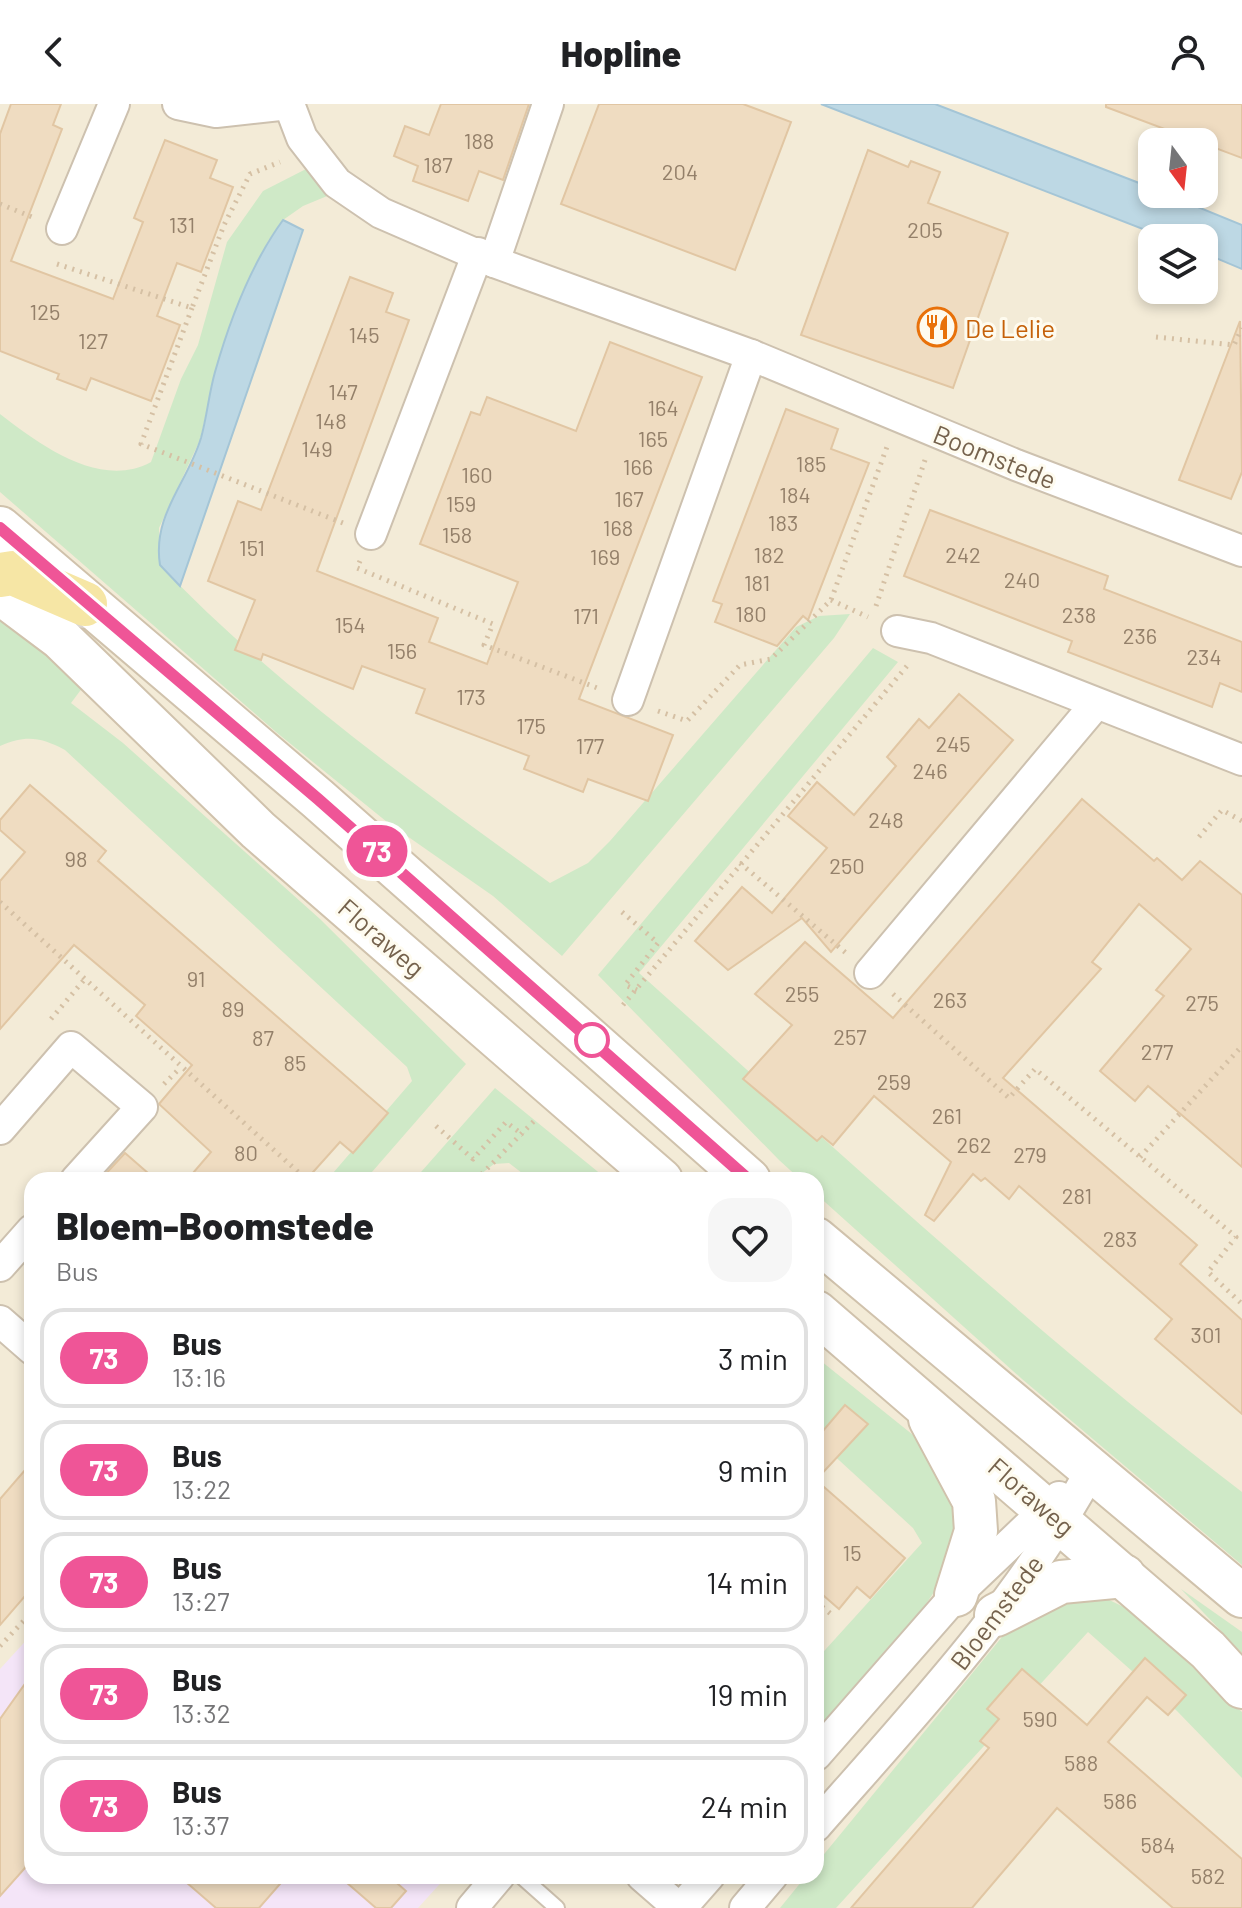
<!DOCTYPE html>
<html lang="en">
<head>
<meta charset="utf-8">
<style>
	:root { --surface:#fff; --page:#f6f6f6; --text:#202124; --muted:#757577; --line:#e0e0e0 }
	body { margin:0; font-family:Barlow,sans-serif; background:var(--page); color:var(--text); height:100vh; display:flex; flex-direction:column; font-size:30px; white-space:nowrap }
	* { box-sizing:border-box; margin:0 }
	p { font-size:26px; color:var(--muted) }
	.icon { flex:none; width:44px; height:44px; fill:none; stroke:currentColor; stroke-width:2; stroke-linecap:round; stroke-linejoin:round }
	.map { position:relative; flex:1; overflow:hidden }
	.details { position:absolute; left:24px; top:1068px; width:800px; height:712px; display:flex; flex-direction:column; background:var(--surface); border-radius:24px; box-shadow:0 4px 12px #0003 }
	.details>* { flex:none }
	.badge { padding:0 16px; border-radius:26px; font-size:28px; line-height:52px }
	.needle { width:52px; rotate:165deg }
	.fabs { position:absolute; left:1138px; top:24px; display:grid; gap:16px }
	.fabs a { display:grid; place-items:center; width:80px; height:80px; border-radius:16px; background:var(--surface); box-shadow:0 4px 12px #0003; font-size:40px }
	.map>.badge { position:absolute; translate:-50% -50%; box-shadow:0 0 0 4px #fff }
	.round { display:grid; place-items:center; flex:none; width:84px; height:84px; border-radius:24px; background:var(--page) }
	.summary { display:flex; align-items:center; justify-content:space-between; height:136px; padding:0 32px }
	h1 { font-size:38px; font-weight:800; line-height:60px }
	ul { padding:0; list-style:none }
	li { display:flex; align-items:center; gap:24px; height:100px; margin:0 16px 12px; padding:0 16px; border:4px solid var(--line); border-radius:24px }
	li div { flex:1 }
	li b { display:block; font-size:30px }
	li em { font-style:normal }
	li .badge { min-width:88px; font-weight:700; text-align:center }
	header { display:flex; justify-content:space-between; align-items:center; height:104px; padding:0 32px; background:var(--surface); font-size:36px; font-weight:800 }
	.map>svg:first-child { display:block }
	.residential { fill:#f3ebd7; fill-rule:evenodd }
	.education { fill:#f4e5f8 }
	.green { fill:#cfe9c7 }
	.water { fill:#bdd8e4; stroke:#a4c5d6; stroke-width:2 }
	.building { fill:#efdcc1; stroke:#e1c6a3; stroke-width:2 }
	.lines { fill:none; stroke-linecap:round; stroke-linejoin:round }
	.lane-casing { stroke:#cdc1af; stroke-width:18 }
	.street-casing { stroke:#cdc1af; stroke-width:34 }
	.secondary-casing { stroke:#d0c2ac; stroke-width:46 }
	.primary-casing { stroke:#dbd6d1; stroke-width:48 }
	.path { stroke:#d5c0a4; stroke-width:5; stroke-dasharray:2 6; stroke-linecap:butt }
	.lane { stroke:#fff; stroke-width:14 }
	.street { stroke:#fff; stroke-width:30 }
	.secondary { stroke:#fff; stroke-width:42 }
	.primary { stroke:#f6e6a5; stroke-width:44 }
	.line-casing { stroke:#fff; stroke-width:18 }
	.line { stroke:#ef5597; stroke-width:12 }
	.stop-dot { fill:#fff; stroke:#ef5597; stroke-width:4 }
	.labels { text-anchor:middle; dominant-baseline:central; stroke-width:6; stroke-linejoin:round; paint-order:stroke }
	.number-label { font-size:22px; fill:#94806a }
	.food-label { font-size:26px; fill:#c56008; stroke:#fefbef; text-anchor:start }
	.street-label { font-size:26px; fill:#75624d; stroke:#fefbef }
</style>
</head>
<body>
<header><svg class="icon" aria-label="back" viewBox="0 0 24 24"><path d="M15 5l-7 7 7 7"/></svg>Hopline<svg class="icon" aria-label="person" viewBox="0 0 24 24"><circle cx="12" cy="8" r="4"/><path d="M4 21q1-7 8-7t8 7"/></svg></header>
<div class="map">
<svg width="1242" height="1804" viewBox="0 0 1242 1804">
	<rect width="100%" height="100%" fill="#fbf7e8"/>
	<path class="residential" d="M 0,0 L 1242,0 L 1242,1804 L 0,1804 ZM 1152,38 L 1204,38 L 1204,90 L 1152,90 ZM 1152,134 L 1204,134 L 1204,186 L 1152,186 ZM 32,1076 L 816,1076 L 816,1772 L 32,1772 Z"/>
	<path class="education" d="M 32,1530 L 32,1772 L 447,1772 L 418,1804 L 0,1804 L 0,1565 Z"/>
	<g class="green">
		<path d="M 308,64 L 332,90 L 303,102 L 283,116 L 268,137 L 244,185 L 215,268 L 200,336 L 159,424 L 160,461 C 275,582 415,681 550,779 L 588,759 L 610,737 L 796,523 L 819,512 L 850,510 L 834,534 L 562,852 L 493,792 L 387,718 L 276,628 L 0,388 L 0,310 C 39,340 100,386 151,358 L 181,275 L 198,241 L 227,138 L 263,87 Z"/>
		<path d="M 0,503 L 86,579 L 71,599 L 123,639 L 320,815 L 466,960 L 365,1076 L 327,1076 L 412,977 L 407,963 L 65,646 C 40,633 26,631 0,642 Z"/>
		<path d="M 873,544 L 898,558 L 639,869 C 837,1046 1032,1227 1242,1388 L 1242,1461 L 1022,1275 L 816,1090 L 816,1076 L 801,1076 L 779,1056 L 598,871 Z"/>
		<path d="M 495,984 L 608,1076 L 531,1076 L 509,1059 L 494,1060 L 473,1076 L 414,1076 Z"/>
		<path d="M 816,1253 L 918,1335 L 960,1390 L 958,1452 L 926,1500 L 816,1626 L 816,1556 L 922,1439 L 913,1424 L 816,1335 Z"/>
		<path d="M 1181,1485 L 1242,1528 L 1242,1549 Z"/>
		<path d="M 1103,1493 L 1130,1506 L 1242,1608 L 1242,1674 L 1177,1607 L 1088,1528 L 836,1804 L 780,1804 L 806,1772 L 816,1772 L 816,1760 L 1011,1522 L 1050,1495 Z"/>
	</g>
	<g class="water">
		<path d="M 821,0 L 935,0 L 1152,84 L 1152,90 L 1166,90 L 1242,121 L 1242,165 L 1204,149 L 1204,134 L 1166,134 Z"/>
		<path d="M 283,116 L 303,126 L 180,482 L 160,461 C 152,411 187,380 201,334 C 207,312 209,289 215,268 C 230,215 251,160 283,116 Z"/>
	</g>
	<g class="building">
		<path d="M 11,0 L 61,0 L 53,21 L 62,25 L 11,157 L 113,195 L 143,118 L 134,114 L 165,36 L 217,56 L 210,74 L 233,83 L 201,168 L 177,159 L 157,212 L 180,221 L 151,297 L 91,274 L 86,286 L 57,275 L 59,270 L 0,247 L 0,30 Z"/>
		<path d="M 441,0 L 529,0 L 503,76 L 479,67 L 468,97 L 413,77 L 418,62 L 394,52 L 405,22 L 429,31 Z"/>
		<path d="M 599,0 L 743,0 L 791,18 L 735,166 L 561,100 Z"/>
		<path d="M 1106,0 L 1242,0 L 1242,54 L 1106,3 Z"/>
		<path d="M 868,46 L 908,63 L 911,57 L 940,68 L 928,99 L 1008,129 L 953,284 L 801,231 Z"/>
		<path d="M 350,173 L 393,189 L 386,208 L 409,216 L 317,467 L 438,514 L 429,538 L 487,560 L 518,478 L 420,440 L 471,308 L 480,311 L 487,293 L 576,327 L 610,238 L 702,273 L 579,595 L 673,631 L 648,697 L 588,675 L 583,688 L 524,665 L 529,652 L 416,609 L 425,585 L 362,562 L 353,585 L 263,550 L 261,556 L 235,546 L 255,496 L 208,477 L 238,397 L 261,406 Z"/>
		<path d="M 1240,217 L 1242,368 L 1231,395 L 1179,376 Z"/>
		<path d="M 786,305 L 838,325 L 831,345 L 869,359 L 808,516 L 803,512 L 777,542 L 715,518 L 722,500 L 713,497 Z"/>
		<path d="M 930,406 L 1108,472 L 1104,485 L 1242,538 L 1242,588 L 1220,579 L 1212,603 L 1068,548 L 1072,537 L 904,472 Z"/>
		<path d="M 959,590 L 1013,636 L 831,848 L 802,814 L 728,866 L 695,837 L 742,783 L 772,809 L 827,744 L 788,712 L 817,678 L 854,711 L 896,662 L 887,653 L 919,615 L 929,624 Z"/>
		<path d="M 30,681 L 106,747 L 98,757 L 388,1009 L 353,1049 L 340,1038 L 306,1076 L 187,1076 L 211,1048 L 159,1000 L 192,961 L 136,912 L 145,901 L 74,841 L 0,925 L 0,777 L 25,748 L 0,726 L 0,716 Z"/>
		<path d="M 1082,695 L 1154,757 L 1157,754 L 1182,776 L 1200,757 L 1242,791 L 1242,1063 L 1148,982 L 1135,997 L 1100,967 L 1164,892 L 1156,886 L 1191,845 L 1139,800 L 1092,858 L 1101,865 L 1003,974 L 1197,1141 L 1180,1160 L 1242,1216 L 1242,1310 L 1155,1235 L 1172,1215 L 1019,1082 L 1009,1095 L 985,1074 L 981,1077 L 973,1070 L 934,1117 L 925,1111 L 951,1058 L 874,992 L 833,1041 L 822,1032 L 817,1037 L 743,975 L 792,921 L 755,890 L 805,838 L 893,914 Z"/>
		<path d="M 125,1049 L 156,1076 L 100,1076 Z"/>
		<path d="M 845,1301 L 868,1320 L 816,1376 L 816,1335 Z"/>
		<path d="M 32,1358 L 32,1484 L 0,1521 L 0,1395 Z"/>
		<path d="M 816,1376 L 905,1454 L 870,1494 L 857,1483 L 839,1505 L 816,1485 Z"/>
		<path d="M 1145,1554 L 1186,1591 L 1168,1611 L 1147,1593 L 1108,1638 L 1242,1755 L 1242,1804 L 1173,1804 L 1057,1704 L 972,1804 L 851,1804 L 989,1644 L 980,1637 L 999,1615 L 987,1605 L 1022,1565 L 1087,1621 Z"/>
		<path d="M 32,1570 L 32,1756 L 0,1792 L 0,1615 Z"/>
		<path d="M 179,1772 L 287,1772 L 259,1804 L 216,1804 Z"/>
		<path d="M 339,1772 L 389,1772 L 406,1787 L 391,1804 L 376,1804 Z"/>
	</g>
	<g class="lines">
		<g class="lane-casing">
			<path id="lane" d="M 521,1772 L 557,1804"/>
		</g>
		<g class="street-casing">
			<g id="street">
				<path d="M 178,0 L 216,8 L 289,0"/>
				<path d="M 289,0 L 302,34 L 337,79 L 381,109 L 494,158 L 751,251 L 1016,361 L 1242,447"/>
				<path d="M 62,125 L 114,0"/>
				<path d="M 494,158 L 548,0"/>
				<path d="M 371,430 L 478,149"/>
				<path d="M 897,527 L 931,534 L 1242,656"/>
				<path d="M 628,596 L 751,251"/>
				<path d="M 870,869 L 1095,601"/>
				<path d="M 0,1025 L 71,943 L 142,1003 L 76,1076"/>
				<path d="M 0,1162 L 32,1126"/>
				<path d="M 0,1217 L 32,1245"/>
				<path d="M 816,1651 L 956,1491 L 1059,1393"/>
				<path d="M 816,1722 C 915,1609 1020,1498 1091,1366"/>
				<path d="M 642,1772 L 679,1804"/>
				<path d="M 472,1804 L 499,1772"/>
				<path d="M 681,1804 L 709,1772"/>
				<path d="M 745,1804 L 772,1772"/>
			</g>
		</g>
		<g class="secondary-casing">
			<g id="secondary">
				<path d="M 0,424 L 318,695 L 749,1076"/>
				<path d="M 0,489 L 60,534 L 258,726 L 661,1076"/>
				<path d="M 816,1135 L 1242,1492"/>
				<path d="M 816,1208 L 1208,1546 L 1242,1583"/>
				<path d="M 930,1315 L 974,1397 L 976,1427 L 956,1491"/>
				<path d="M 996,1511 L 1061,1478 L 1124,1472"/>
			</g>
		</g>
		<g class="primary-casing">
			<path id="primary" d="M 0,471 L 13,469 L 85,500"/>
		</g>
		<g class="path">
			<path d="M 0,100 L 32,113"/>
			<path d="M 57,160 L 192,204 L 224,121 L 250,70 L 280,58"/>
			<path d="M 192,204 L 141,340 L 343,419"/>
			<path d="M 1156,233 L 1234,241 L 1242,224"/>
			<path d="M 360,457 L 357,464 L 493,520 L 484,541 L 600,585"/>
			<path d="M 831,496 L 868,513"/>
			<path d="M 876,502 L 925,356"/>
			<path d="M 658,607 L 687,617 L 740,561 L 771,555 L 831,496 L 888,340"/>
			<path d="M 1199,733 L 1222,706 L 1242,717"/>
			<path d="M 740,759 L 846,849"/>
			<path d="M 0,798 L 307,1076"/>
			<path d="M 622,808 L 658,839 L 625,881 L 637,886"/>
			<path d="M 893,890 L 1009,994 L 1035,965 L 1236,1133 L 1208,1168 L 1242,1200"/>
			<path d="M 623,901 L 907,562"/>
			<path d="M 51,915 L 84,876"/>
			<path d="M 164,980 L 180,964"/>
			<path d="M 436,1022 L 473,1055 L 506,1018 L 523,1031"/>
			<path d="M 1140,1053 L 1242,942"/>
			<path d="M 476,1076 L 536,1015"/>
			<path d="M 816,1498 L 831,1510"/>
			<path d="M 0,1542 L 32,1508"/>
		</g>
		<use href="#lane" class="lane"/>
		<use href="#street" class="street"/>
		<use href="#secondary" class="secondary"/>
		<use href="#primary" class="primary"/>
	</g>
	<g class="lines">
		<g class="line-casing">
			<path id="line" d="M 0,424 L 318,695 L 749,1076"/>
		</g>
		<use href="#line" class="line"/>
	</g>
	<defs>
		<g id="restaurant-ring" transform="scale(2)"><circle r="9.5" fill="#fefbef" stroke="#e8710a" stroke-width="1.5"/><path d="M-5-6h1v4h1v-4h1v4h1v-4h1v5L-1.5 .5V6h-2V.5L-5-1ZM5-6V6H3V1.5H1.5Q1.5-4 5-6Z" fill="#e8710a"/></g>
	</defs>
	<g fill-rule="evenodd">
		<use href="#restaurant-ring" x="937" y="223"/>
	</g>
	<circle class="stop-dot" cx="592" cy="936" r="16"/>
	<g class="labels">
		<g class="number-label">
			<text x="479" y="36">188</text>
			<text x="438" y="60">187</text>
			<text x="680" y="67">204</text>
			<text x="182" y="120">131</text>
			<text x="925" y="125">205</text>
			<text x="45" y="207">125</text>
			<text x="364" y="230">145</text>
			<text x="93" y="236">127</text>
			<text x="343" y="287">147</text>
			<text x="663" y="303">164</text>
			<text x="331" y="316">148</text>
			<text x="653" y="334">165</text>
			<text x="317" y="344">149</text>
			<text x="811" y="359">185</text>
			<text x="638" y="362">166</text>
			<text x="477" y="370">160</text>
			<text x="795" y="390">184</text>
			<text x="629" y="394">167</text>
			<text x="461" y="399">159</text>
			<text x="783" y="418">183</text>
			<text x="618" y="423">168</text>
			<text x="457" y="430">158</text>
			<text x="252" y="443">151</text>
			<text x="769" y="450">182</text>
			<text x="963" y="450">242</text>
			<text x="605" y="452">169</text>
			<text x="1022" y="475">240</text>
			<text x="757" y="478">181</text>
			<text x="751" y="509">180</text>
			<text x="1079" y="510">238</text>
			<text x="586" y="511">171</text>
			<text x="350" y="520">154</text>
			<text x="1140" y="531">236</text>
			<text x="402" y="546">156</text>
			<text x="1204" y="552">234</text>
			<text x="471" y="592">173</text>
			<text x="531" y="621">175</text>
			<text x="953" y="639">245</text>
			<text x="590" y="641">177</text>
			<text x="930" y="666">246</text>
			<text x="886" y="715">248</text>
			<text x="76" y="754">98</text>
			<text x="847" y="761">250</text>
			<text x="196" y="874">91</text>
			<text x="802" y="889">255</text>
			<text x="950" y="895">263</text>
			<text x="1202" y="898">275</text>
			<text x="233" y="904">89</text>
			<text x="850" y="932">257</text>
			<text x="263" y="933">87</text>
			<text x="1157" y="947">277</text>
			<text x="295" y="958">85</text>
			<text x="894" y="977">259</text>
			<text x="947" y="1011">261</text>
			<text x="974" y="1040">262</text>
			<text x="246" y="1048">80</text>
			<text x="1030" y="1050">279</text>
			<text x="1077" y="1091">281</text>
			<text x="1120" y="1134">283</text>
			<text x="1206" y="1230">301</text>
			<text x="852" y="1448">15</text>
			<text x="1040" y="1614">590</text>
			<text x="1081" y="1658">588</text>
			<text x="1120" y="1696">586</text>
			<text x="1158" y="1740">584</text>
			<text x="1208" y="1771">582</text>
		</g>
		<g class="food-label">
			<text x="965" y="223">De Lelie</text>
		</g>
		<g class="street-label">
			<text transform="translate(995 352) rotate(22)">Boomstede</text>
			<text transform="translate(382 833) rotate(41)">Floraweg</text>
			<text transform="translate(1032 1392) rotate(41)">Floraweg</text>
			<text transform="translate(996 1508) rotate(-53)">Bloemstede</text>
		</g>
	</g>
</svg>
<div class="fabs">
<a><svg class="needle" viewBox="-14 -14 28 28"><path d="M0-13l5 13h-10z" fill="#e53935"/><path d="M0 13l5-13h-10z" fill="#757577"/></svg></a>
<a><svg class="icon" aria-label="layers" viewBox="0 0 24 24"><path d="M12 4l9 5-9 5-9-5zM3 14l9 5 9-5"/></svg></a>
</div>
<b class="badge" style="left:377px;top:747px;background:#ef5597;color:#fff">73</b>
<section class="details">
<div class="summary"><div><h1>Bloem-Boomstede</h1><p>Bus</p></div><a class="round"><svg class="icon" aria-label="heart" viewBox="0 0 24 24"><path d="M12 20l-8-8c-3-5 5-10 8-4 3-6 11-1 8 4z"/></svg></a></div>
<ul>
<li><span class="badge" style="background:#ef5597;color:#fff">73</span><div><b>Bus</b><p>13:16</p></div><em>3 min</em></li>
<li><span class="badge" style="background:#ef5597;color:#fff">73</span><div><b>Bus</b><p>13:22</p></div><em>9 min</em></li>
<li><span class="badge" style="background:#ef5597;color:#fff">73</span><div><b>Bus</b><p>13:27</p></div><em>14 min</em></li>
<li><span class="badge" style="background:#ef5597;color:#fff">73</span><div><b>Bus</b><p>13:32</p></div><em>19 min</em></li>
<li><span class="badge" style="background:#ef5597;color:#fff">73</span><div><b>Bus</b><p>13:37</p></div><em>24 min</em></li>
</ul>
</section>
</div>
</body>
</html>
